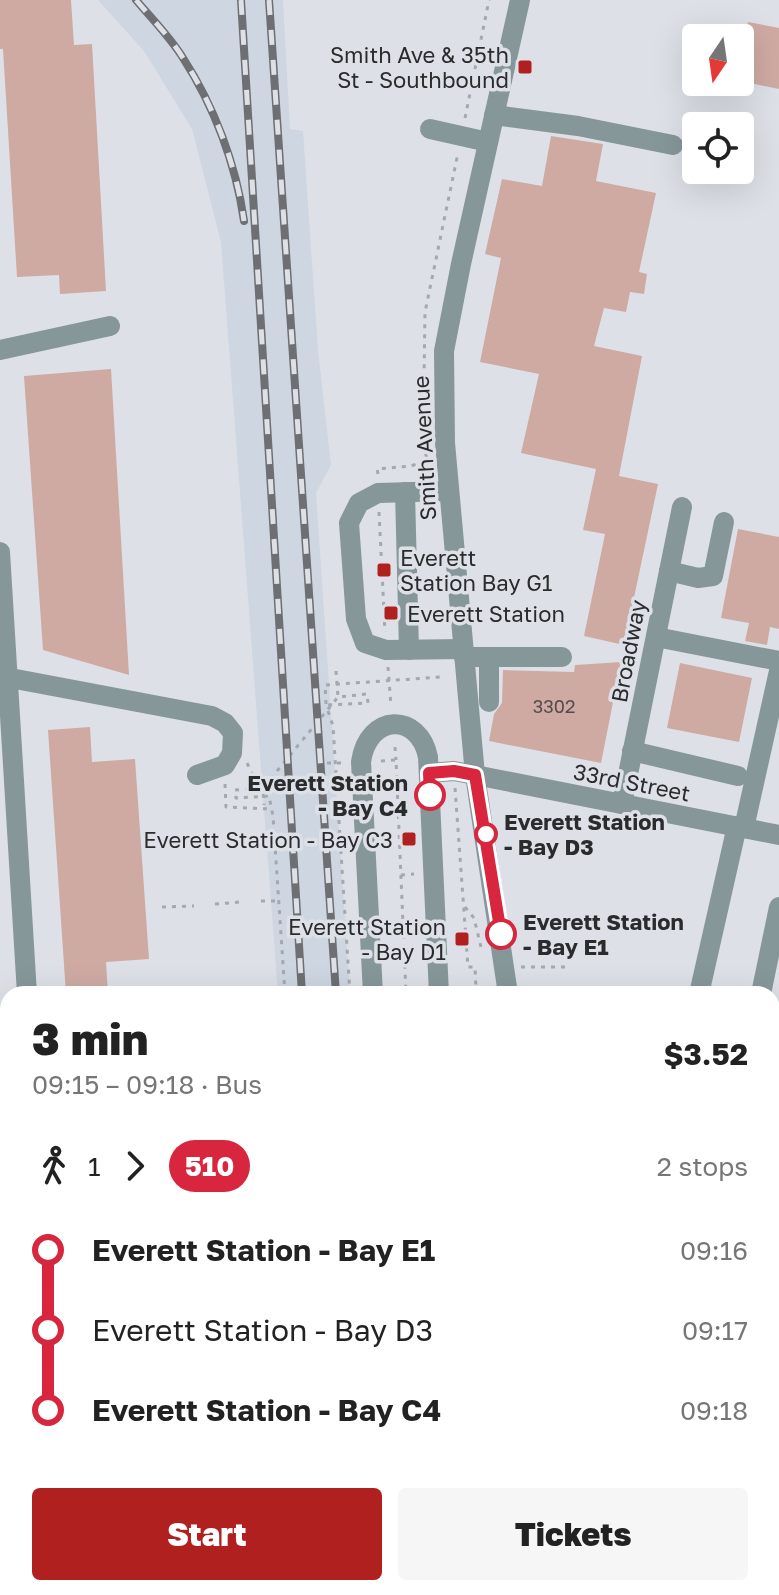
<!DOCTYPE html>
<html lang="en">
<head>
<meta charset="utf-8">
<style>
	:root { --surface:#fff; --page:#f6f6f6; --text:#222; --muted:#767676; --accent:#b0201e }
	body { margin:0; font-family:"Golos Text",sans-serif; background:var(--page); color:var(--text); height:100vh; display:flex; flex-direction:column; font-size:30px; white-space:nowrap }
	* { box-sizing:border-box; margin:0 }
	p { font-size:26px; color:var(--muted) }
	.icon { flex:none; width:44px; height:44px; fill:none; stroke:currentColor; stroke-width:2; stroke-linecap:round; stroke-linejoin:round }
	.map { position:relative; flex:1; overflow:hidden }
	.side { position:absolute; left:0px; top:986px; width:780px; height:610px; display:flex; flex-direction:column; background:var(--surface); border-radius:24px 24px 0 0; box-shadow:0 8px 32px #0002 }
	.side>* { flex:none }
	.badge { padding:0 16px; border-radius:26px; font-size:28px; line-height:52px }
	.needle { width:52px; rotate:193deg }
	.tools { position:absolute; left:682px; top:24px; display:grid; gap:16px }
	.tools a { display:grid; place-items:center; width:72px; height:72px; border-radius:8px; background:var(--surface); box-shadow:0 8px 32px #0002; font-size:40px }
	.map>.badge { position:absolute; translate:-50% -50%; box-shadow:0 0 0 4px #fff }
	.legs { display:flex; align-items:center; gap:12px; height:88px; padding:0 32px; font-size:26px }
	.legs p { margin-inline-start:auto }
	.head { display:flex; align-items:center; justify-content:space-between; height:136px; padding:0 32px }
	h1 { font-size:44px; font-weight:800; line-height:60px }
	.action { display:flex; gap:16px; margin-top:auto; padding:16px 32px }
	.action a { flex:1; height:92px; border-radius:8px; background:var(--accent); color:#fff; font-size:32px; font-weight:800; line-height:92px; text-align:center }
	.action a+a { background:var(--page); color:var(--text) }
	ul { padding:0 32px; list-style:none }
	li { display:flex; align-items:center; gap:28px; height:80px; font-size:30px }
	li i { display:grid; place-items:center; width:12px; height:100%; margin:0 10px; background:currentColor }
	li i::after { content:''; width:20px; height:20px; margin:-10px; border:6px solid; border-radius:50%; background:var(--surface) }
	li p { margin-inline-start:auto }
	li:first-child i { background:linear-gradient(#0000 50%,currentColor 0) }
	li:last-child i { background:linear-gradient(currentColor 50%,#0000 0) }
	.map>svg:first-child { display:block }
	.built { fill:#cdd6e1 }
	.building { fill:#ceaaa3 }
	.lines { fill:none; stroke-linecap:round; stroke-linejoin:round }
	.path { stroke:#a5a8ad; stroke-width:3; stroke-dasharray:4 6; stroke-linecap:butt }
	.minor { stroke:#86979a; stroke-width:20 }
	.rail-casing { stroke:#6d6f72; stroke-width:8 }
	.rail { stroke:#dde1e7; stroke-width:5; stroke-dasharray:15; stroke-linecap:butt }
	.line-1-casing { stroke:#fff; stroke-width:18 }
	.line-1 { stroke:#d7263d; stroke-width:12 }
	.poi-dot { fill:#b0201e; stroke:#dde1e7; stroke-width:3 }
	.stop-1-dot { fill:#fff; stroke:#d7263d; stroke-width:4 }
	.labels { text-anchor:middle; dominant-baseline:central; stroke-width:7; stroke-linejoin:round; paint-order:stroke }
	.number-label { font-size:18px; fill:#534b4a }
	.poi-label { font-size:22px; fill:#2a2b2d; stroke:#dde1e7; text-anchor:end }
	.street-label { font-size:22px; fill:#2a2b2d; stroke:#dde1e7 }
	.stop-label { font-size:22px; font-weight:bold; fill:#2a2b2d; stroke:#dde1e7; text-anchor:start }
</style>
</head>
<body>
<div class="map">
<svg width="779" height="1595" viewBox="0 0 779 1595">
	<rect width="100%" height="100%" fill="#dde1e7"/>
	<path class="built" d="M 98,0 L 283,0 L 290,129 L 303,131 L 318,350 L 331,465 L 316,493 L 350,994 L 278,994 L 221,242 L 192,129 L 144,51 Z"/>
	<g class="building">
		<path d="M 0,0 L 71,0 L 74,45 L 92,44 L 106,291 L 60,294 L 59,275 L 17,277 L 3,49 L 0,49 Z"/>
		<path d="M 748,22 L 779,28 L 779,89 L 740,81 L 740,63 Z"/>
		<path d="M 551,136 L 603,144 L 596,181 L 656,193 L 639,272 L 647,274 L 644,294 L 630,292 L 626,312 L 604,308 L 594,346 L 642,356 L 619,476 L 658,484 L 624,645 L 584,636 L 605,534 L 583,530 L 596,469 L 521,453 L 539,374 L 480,362 L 501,258 L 485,254 L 502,179 L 542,186 Z"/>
		<path d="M 111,369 L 129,675 L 43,650 L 24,376 Z"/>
		<path d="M 738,529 L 779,537 L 779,629 L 770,627 L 767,645 L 745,641 L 749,623 L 721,618 Z"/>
		<path d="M 621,662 L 601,763 L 489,741 L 494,714 L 502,703 L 503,670 L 574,672 L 575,665 Z"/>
		<path d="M 680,663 L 752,678 L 739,742 L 667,728 Z"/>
		<path d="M 90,727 L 92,762 L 135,759 L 149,959 L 106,962 L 108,994 L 66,994 L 48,730 Z"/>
	</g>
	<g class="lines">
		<g class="path">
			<path d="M 465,118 L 489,0"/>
			<path d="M 378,474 L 377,469 L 411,466 L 428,460 L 423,448 L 425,312 L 458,153"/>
			<path d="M 379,512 L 385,632"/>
			<path d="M 388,667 L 391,706"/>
			<path d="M 336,671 L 338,697"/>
			<path d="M 326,704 L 325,685 L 441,677"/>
			<path d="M 328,711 L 333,726 L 350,994"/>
			<path d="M 395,747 L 396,760"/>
			<path d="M 381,761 L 396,760 L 406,994"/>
			<path d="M 247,763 L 255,779 L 262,781 L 262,775 L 264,805"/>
			<path d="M 327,763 L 342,763"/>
			<path d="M 225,784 L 226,807 L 270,809"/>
			<path d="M 455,788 L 468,967 L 475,967 L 476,989 L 460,989"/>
			<path d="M 401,875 L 414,874"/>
			<path d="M 261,901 L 278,901"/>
			<path d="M 215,904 L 240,902"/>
			<path d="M 162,907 L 194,906"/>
			<path d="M 465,907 L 474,918 L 481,947"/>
			<path d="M 521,967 L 565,967"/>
			<path d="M 476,989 L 485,994"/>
			<path d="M 396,993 L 420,991"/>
			<path d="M 285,994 L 273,816 L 269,796 L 236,798 L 235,790 L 263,788 L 338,697 L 367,694 L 368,703 L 326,705"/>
			<path d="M 772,1474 L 777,1452 L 776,1442"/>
		</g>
		<g class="minor">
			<path d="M 494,115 L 578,126 L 673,145"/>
			<path d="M 430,129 L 488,142"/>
			<path d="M 0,350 L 110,326"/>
			<path d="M 449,491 L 378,493 L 359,503 L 349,523 L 356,619 L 365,643 L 386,650 L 463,649"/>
			<path d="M 405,492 L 409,650"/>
			<path d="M 0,552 L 27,994"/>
			<path d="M 669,571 L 698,578 L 713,576 L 724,522"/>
			<path d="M 656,637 L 779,661"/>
			<path d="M 464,657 L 562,657"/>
			<path d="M 0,676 L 212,716 L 225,723 L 233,733 L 232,753 L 225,765 L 197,775"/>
			<path d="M 489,702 L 489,657"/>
			<path d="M 632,751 L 738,776"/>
			<path d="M 429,773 L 454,771 L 475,775 L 779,835"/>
			<path d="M 622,804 L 682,507"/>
			<path d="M 744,828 L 779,671"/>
			<path d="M 762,989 L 779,907"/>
			<path d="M 373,994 L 361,762 C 368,713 419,712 428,757 L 439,994"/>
			<path d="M 508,994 L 475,775 L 445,443 L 444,351 L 461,264 L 520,0"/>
			<path d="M 699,994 L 737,826"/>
			<path d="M 0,1148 L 8,1148"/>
			<path d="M 772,1190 L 779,1192"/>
			<path d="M 0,1309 L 8,1309"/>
			<path d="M 772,1343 L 779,1310"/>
			<path d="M 0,1397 L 8,1399"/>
			<path d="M 772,1426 L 779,1427"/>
			<path d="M 0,1537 L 8,1538"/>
			<path d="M 772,1551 L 779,1552"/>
			<path d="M 328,1588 L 328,1595"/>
			<path d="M 515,1588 L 516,1595"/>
			<path d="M 24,1595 L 25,1588"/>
			<path d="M 721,1595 L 722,1588"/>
		</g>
		<g class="rail-casing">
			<g id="rail">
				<path d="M 136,0 C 152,19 170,37 183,58 C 214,106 236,164 244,221"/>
				<path d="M 241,0 L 302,994"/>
				<path d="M 269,0 L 336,994"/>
				<path d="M 337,1588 L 338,1595"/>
				<path d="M 350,1588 L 351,1595"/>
			</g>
		</g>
		<use href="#rail" class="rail"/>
	</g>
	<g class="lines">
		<g class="line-1-casing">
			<path id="line-1" d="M 430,795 L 429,773 L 454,771 L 475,775 L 501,934"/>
		</g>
		<use href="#line-1" class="line-1"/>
	</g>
	<g class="poi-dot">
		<rect x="517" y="59" width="16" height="16" rx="4"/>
		<rect x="376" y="562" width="16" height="16" rx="4"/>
		<rect x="383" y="605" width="16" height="16" rx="4"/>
		<rect x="401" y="831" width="16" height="16" rx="4"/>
		<rect x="454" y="931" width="16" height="16" rx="4"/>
	</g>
	<g class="stop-1-dot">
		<circle cx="430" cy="795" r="14"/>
		<circle cx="486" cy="834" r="10"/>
		<circle cx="501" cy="934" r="14"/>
	</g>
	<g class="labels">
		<g class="number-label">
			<text x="554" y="706">3302</text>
		</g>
		<g class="poi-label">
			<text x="509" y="54">Smith Ave &amp; 35th<tspan x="509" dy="25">St - Southbound</tspan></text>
			<text x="400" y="557" text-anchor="start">Everett<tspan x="400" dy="25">Station Bay G1</tspan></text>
			<text x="407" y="613" text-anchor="start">Everett Station</text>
			<text x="393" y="839">Everett Station - Bay C3</text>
			<text x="446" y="926">Everett Station<tspan x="446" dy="25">- Bay D1</tspan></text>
		</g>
		<g class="street-label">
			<text transform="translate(424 448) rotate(-93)">Smith Avenue</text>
			<text transform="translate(628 651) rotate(-79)">Broadway</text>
			<text transform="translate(632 782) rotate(11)">33rd Street</text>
		</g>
		<g class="stop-label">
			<text x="408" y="782" text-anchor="end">Everett Station<tspan x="408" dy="25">- Bay C4</tspan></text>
			<text x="504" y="821">Everett Station<tspan x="504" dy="25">- Bay D3</tspan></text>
			<text x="523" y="921">Everett Station<tspan x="523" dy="25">- Bay E1</tspan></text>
		</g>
	</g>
</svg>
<div class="tools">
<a><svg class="needle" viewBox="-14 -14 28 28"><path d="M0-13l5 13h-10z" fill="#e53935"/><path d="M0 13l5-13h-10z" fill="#767676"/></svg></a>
<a><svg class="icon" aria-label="locate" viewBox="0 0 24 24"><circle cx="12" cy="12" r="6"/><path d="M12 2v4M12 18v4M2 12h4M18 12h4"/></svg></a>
</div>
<section class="side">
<div class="head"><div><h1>3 min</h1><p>09:15 – 09:18 · Bus</p></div><b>$3.52</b></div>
<div class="legs"><svg class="icon" aria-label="walk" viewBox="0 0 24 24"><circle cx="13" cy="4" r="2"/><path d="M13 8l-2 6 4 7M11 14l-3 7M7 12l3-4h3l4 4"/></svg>1<svg class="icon" aria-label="forward" viewBox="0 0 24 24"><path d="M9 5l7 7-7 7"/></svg><b class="badge" style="background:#d7263d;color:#fff">510</b><p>2 stops</p></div>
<ul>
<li><i style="color:#d7263d"></i><b>Everett Station - Bay E1</b><p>09:16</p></li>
<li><i style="color:#d7263d"></i><span>Everett Station - Bay D3</span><p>09:17</p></li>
<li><i style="color:#d7263d"></i><b>Everett Station - Bay C4</b><p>09:18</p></li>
</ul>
<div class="action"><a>Start</a><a>Tickets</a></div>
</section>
</div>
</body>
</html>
